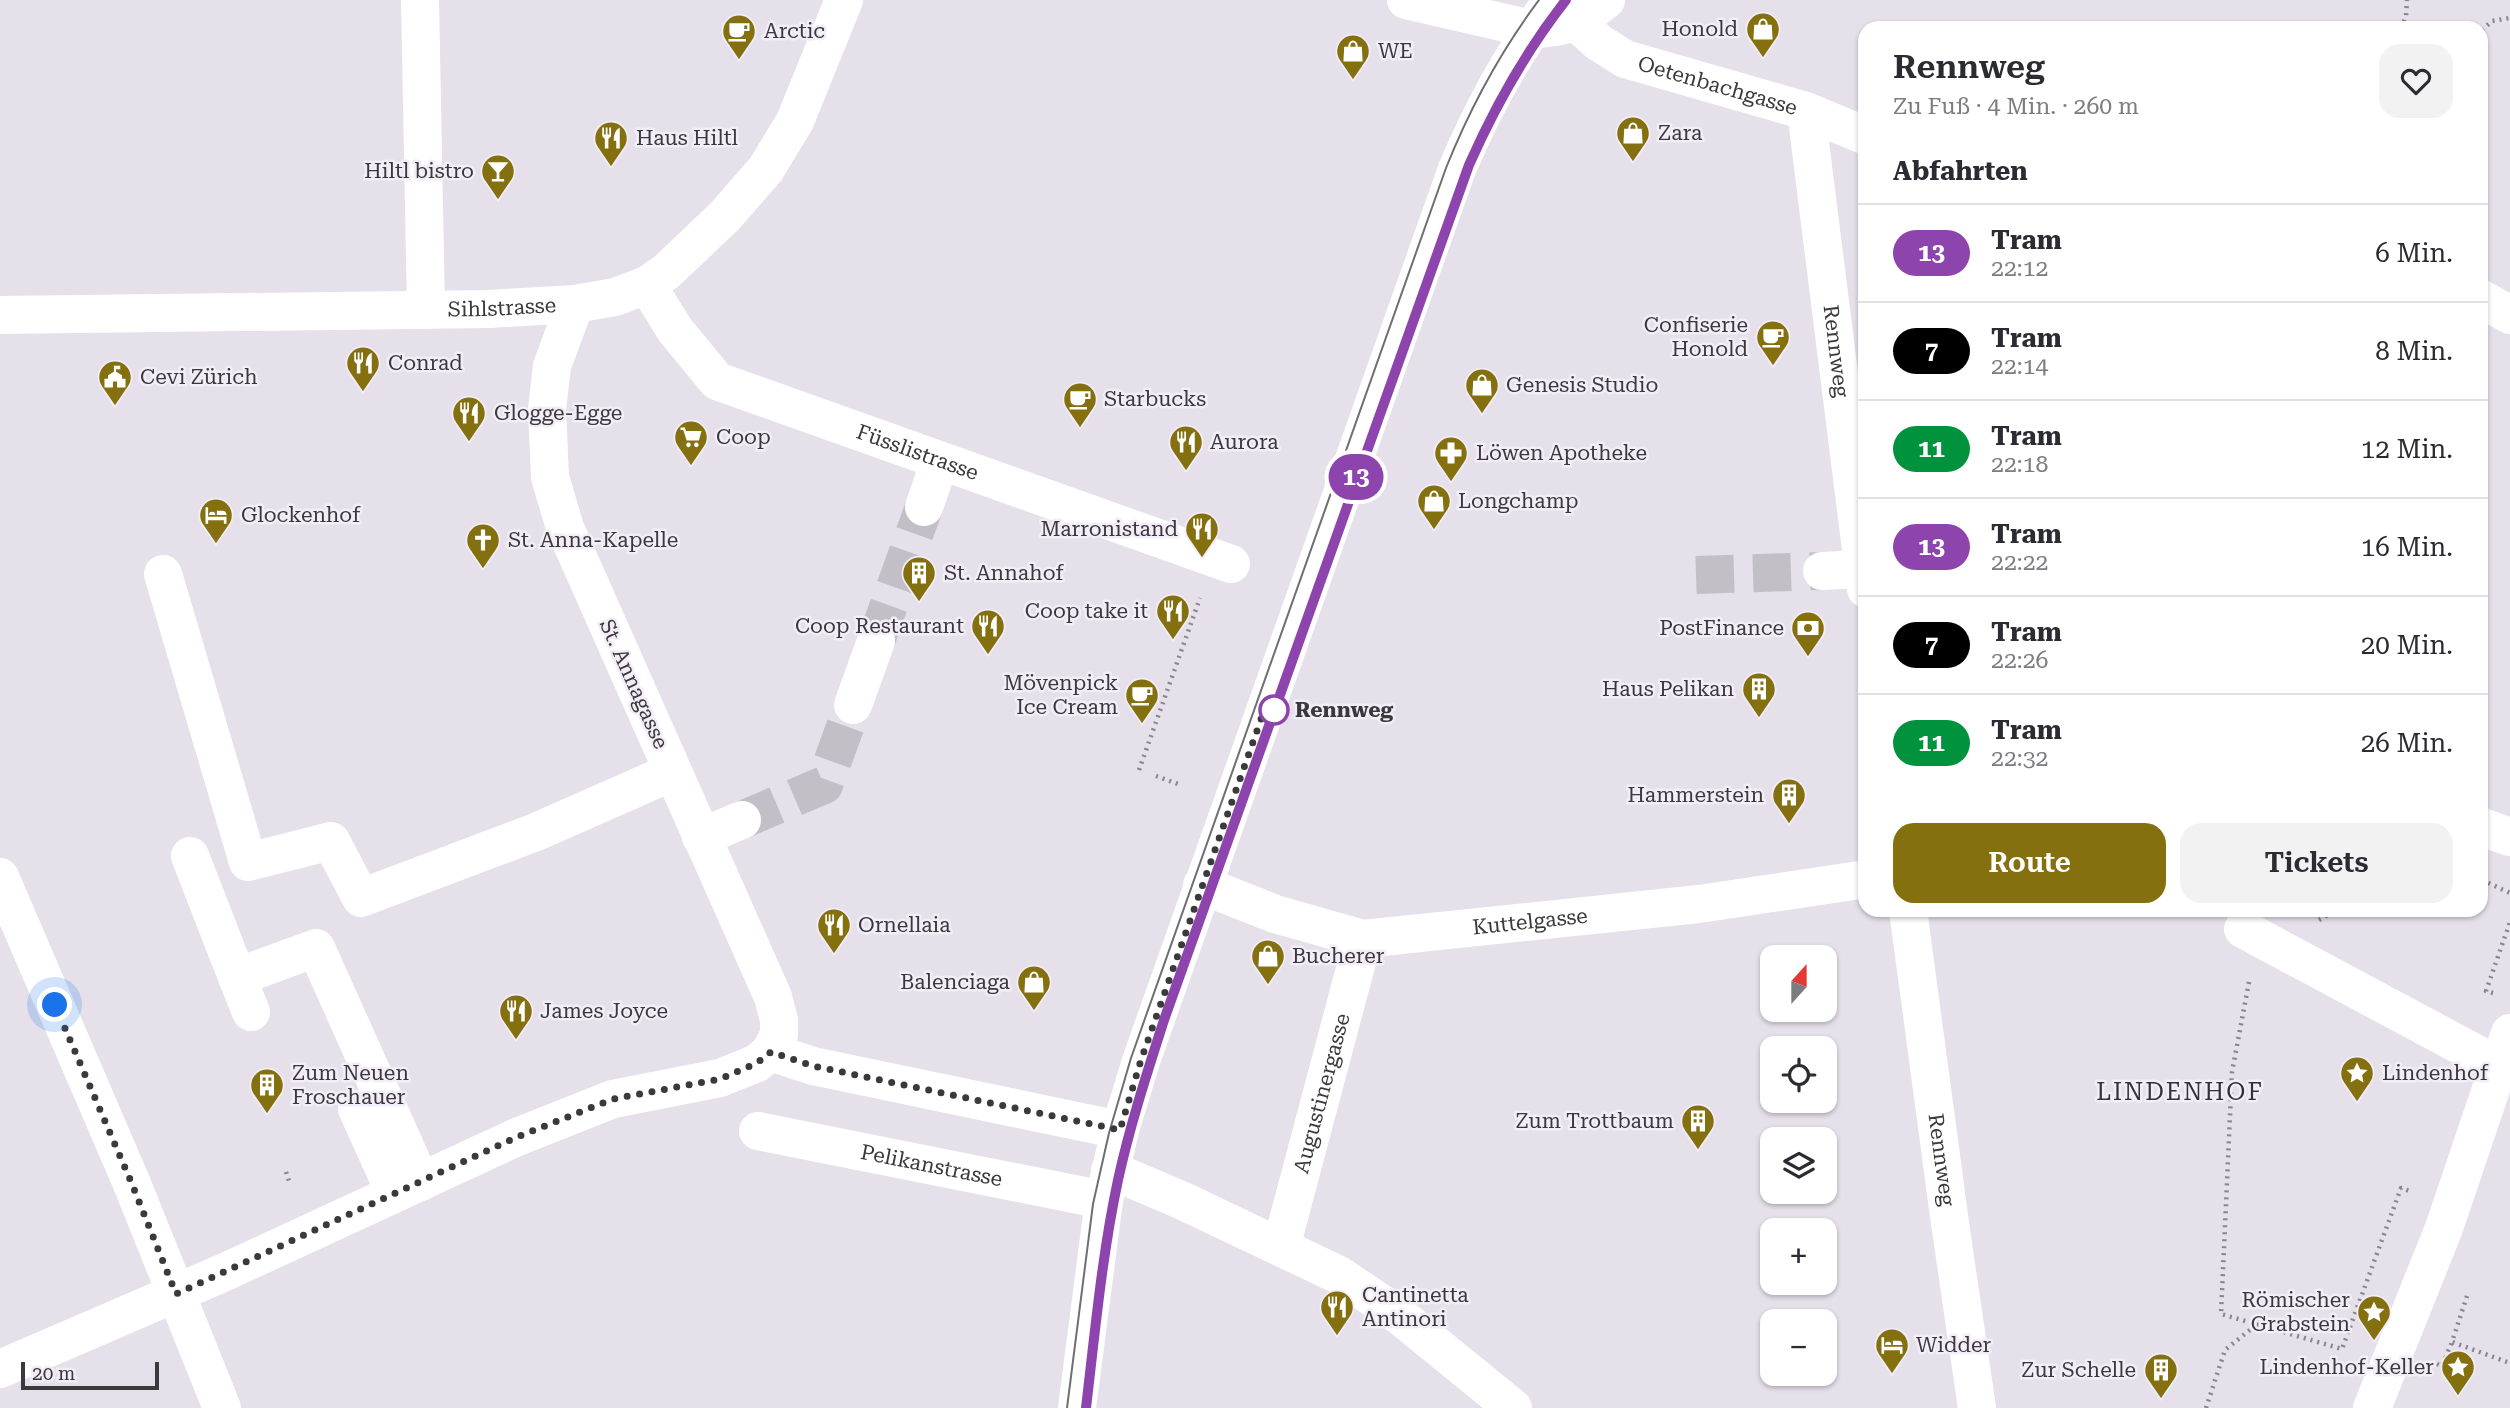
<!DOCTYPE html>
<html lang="de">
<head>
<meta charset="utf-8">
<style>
	:root { --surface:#fff; --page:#f2f2f3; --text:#2b2b33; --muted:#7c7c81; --line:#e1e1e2; --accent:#857010 }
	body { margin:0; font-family:"Roboto Serif",serif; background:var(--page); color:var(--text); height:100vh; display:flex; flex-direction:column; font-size:26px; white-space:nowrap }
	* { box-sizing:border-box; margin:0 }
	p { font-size:23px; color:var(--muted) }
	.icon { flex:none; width:38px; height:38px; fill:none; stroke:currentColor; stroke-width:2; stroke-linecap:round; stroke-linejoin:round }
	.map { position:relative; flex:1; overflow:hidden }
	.side { position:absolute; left:1858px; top:21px; width:630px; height:896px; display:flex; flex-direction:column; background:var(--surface); border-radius:21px; box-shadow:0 2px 5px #0004 }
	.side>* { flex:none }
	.badge { padding:0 14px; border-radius:23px; font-size:24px; line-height:46px }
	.needle { width:46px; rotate:21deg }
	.tools { position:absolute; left:1760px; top:945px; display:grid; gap:14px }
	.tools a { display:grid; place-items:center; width:77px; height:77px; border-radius:14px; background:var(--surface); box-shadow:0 2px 5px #0004; font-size:35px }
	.scale { position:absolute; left:21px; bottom:18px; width:138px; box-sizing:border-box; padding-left:7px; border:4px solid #3b393c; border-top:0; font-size:19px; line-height:24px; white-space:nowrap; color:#3b393c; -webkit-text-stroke:5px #f2edf7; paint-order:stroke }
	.you { position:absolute; width:35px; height:35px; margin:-18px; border:5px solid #fff; border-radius:50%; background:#1a73e8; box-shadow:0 0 0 10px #1a73e833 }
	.map>.badge { position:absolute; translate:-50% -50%; box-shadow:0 0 0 4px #fff }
	h2 { padding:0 35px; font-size:26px; line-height:63px }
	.round { display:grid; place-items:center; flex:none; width:74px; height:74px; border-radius:21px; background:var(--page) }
	.overview { display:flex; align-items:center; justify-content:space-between; height:119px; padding:0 35px }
	h1 { font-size:33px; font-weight:600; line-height:52px }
	.primary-button { display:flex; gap:14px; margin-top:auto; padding:14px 35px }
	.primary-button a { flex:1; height:80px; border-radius:21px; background:var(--accent); color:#fff; font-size:28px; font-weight:600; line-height:80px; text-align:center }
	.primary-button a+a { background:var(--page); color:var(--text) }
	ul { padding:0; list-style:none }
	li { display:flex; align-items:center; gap:21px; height:98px; padding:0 35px; border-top:2px solid var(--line) }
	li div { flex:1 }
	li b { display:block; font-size:26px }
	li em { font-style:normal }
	li .badge { min-width:77px; font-weight:700; text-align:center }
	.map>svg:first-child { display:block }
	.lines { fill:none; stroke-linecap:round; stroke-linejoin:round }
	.minor-tunnel { stroke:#c3bfc7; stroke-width:38; stroke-dasharray:38 19; stroke-linecap:butt }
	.path { stroke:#88858b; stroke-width:4.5; stroke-dasharray:2 5; stroke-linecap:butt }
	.minor { stroke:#fff; stroke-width:38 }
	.tram { stroke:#716e73; stroke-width:2 }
	.line-casing { stroke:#fff; stroke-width:16 }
	.line { stroke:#8e44ad; stroke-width:10 }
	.walk { stroke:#3b393c; stroke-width:7; stroke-dasharray:0 12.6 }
	.stop-dot { fill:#fff; stroke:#8e44ad; stroke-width:3.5 }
	.labels { text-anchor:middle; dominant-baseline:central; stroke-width:5; stroke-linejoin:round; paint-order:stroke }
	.poi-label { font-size:21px; fill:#3b393c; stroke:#f2edf7; text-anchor:start }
	.street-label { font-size:21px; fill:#3b393c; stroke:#f2edf7 }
	.stop-label { font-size:21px; font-weight:bold; fill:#3b393c; stroke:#f2edf7; text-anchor:start }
	.quarter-label { font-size:24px; letter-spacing:2px; fill:#353138; stroke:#f2edf7 }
</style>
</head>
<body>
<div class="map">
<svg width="2510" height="1408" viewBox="0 0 2510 1408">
	<rect width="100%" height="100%" fill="#e5e0ea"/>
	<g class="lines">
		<g class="minor-tunnel">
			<path d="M 1696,575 L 1822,571"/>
			<path d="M 876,641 L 924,507"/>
			<path d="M 742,820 L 824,785 L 853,705"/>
		</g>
		<g class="path">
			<path d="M 2401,28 L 2406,17 L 2407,0"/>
			<path d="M 2482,30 L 2492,21 L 2510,18"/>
			<path d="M 1139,770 L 1200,598"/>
			<path d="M 1156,776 L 1178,784"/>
			<path d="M 2482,880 L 2510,893"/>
			<path d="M 2319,920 L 2337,910"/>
			<path d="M 2249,982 L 2232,1072 L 2221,1314 L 2342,1349 L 2401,1188 L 2412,1192"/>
			<path d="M 2493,993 L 2486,991 L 2510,922"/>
			<path d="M 286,1172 L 290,1184"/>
			<path d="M 2467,1296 L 2452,1342 L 2510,1363"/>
			<path d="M 2437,1364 L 2442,1366 L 2452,1342"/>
			<path d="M 2206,1408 L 2225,1350 L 2256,1325"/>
		</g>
		<g class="minor">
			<path d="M 420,0 L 426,310"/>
			<path d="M 1406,0 L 1531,29 C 1565,29 1580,21 1606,0"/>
			<path id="s1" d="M 1576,22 L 1598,42 L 1625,59 L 1806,111 L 1866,136"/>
			<path id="s2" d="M 1806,111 L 1866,589"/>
			<path id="s3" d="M 647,285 L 675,330 L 717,381 L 1231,564"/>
			<path d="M 2482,299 L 2510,315"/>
			<path id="s4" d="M 0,315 L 488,309 L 575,304 L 615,297 L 647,285 L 666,272 L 725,216 L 766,169 L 795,121 L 844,0"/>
			<path d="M 924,507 L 940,461"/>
			<path d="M 1822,571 L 1863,569"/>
			<path d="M 163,574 L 248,862 L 331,841 L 361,898 L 536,832 L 672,772"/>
			<path d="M 853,705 L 876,641"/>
			<path d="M 2482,827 L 2510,837"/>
			<path d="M 701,837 L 742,820"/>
			<path d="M 190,856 L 237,977 L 316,948 L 421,1182"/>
			<path d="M 0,877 L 132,1184 L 222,1408"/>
			<path id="s5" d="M 1202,885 L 1275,914 L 1363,939 L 1699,904 L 1866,879"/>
			<path id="s6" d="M 1908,910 L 1950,1223 L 1977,1408"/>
			<path d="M 2243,929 L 2499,1066"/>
			<path d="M 237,977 L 251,1012"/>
			<path d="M 770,1052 L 813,1066 L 1120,1130"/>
			<path d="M 357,1109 L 395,1193"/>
			<path id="s7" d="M 758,1131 L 1104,1200"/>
			<path d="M 1110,1170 L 1181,1200 L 1339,1275 L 1400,1316 L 1513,1408"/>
			<path id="s8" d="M 1281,1247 L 1363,939"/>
			<path d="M 0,1369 L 225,1272 L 517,1137 L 613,1099 L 720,1078 L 757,1063 L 770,1052 L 779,1035 L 779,1020 L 773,997 L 565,528 L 550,477 L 547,409 L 552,366 L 575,304"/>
			<path d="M 1077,1408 L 1104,1200 L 1120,1130 L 1141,1061 L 1457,169 C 1483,108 1512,53 1553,0"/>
			<path d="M 2372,1408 L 2444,1228 L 2510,1033"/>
		</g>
		<g class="tram">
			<path d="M 1067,1408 L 1093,1204 L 1109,1133 L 1131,1058 L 1446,168 C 1470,108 1500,52 1539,0"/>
			<path d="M 1086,1408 C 1095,1332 1102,1255 1118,1180 C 1130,1126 1147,1073 1164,1020 L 1469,165 C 1495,106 1526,51 1566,0"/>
		</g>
	</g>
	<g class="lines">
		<g class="line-casing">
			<path id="line" d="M 1086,1408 C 1095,1332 1102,1255 1118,1180 C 1130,1125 1147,1073 1164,1020 L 1469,165 C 1495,106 1526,51 1566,0"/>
		</g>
		<use href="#line" class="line"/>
		<path class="walk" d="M 55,1005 L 132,1184 L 176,1294 L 517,1137 L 613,1099 L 720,1079 L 757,1063 L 771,1052 L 813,1066 L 1120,1130 L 1141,1060 L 1265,708 L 1274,710"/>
	</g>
	<defs>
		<g id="shop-pin" transform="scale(1.75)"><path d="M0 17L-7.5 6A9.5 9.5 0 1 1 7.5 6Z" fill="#857010" stroke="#f2edf7"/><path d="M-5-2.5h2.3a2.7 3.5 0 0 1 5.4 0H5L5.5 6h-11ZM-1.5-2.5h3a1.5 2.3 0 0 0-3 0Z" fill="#fff"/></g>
		<g id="cafe-pin" transform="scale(1.75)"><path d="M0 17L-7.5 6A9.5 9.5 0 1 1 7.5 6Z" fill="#857010" stroke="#f2edf7"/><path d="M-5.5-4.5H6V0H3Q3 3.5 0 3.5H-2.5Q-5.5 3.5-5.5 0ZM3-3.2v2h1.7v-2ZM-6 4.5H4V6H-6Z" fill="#fff"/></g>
		<g id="restaurant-pin" transform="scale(1.75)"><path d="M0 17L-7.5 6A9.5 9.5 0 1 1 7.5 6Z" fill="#857010" stroke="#f2edf7"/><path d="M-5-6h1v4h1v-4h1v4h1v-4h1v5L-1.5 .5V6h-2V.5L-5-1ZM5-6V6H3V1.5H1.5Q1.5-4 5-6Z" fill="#fff"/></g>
		<g id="bar-pin" transform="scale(1.75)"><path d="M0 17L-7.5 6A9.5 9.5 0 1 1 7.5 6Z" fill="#857010" stroke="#f2edf7"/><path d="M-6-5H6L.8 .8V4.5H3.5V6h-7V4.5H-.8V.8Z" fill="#fff"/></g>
		<g id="civic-pin" transform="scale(1.75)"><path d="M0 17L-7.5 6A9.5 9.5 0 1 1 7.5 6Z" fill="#857010" stroke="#f2edf7"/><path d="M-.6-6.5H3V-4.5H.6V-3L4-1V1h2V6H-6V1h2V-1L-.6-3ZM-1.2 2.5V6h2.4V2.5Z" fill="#fff"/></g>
		<g id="supermarket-pin" transform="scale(1.75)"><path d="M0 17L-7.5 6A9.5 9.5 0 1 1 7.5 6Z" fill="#857010" stroke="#f2edf7"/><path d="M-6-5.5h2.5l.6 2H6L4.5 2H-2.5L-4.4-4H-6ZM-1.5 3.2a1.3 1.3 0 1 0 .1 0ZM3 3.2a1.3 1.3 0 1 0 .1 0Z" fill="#fff"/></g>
		<g id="pharmacy-pin" transform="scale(1.75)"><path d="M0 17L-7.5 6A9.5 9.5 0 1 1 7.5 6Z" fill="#857010" stroke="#f2edf7"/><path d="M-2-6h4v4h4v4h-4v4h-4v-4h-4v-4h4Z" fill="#fff"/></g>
		<g id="hotel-pin" transform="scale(1.75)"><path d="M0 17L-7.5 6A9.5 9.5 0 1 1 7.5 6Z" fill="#857010" stroke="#f2edf7"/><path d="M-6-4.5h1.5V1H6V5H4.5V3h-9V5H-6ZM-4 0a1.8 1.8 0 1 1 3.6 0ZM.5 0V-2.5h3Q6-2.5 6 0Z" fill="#fff"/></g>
		<g id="church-pin" transform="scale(1.75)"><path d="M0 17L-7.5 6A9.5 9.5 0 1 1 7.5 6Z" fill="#857010" stroke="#f2edf7"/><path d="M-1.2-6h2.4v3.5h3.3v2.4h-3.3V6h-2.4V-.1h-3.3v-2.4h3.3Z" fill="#fff"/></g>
		<g id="building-pin" transform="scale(1.75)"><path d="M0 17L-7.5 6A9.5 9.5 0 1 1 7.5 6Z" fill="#857010" stroke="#f2edf7"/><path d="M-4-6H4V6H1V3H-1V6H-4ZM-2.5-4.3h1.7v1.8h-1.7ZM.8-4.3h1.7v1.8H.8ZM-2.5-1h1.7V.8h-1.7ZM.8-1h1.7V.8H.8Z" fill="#fff"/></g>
		<g id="bank-pin" transform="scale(1.75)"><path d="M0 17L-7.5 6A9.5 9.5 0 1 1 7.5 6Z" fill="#857010" stroke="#f2edf7"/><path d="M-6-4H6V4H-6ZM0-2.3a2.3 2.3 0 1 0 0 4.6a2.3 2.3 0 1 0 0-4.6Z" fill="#fff"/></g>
		<g id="sight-pin" transform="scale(1.75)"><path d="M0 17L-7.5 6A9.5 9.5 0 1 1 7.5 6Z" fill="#857010" stroke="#f2edf7"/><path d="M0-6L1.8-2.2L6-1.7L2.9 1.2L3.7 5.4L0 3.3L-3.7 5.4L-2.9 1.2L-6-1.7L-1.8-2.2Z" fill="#fff"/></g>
	</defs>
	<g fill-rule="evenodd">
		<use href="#shop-pin" x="1763" y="29"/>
		<use href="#cafe-pin" x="739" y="31"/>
		<use href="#shop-pin" x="1353" y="51"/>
		<use href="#shop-pin" x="1633" y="133"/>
		<use href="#restaurant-pin" x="611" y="138"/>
		<use href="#bar-pin" x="498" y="171"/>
		<use href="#cafe-pin" x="1773" y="337"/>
		<use href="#restaurant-pin" x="363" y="363"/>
		<use href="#civic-pin" x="115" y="377"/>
		<use href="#shop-pin" x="1482" y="385"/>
		<use href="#cafe-pin" x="1080" y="399"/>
		<use href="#restaurant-pin" x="469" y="413"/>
		<use href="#supermarket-pin" x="691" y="437"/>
		<use href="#restaurant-pin" x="1186" y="442"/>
		<use href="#pharmacy-pin" x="1451" y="453"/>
		<use href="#shop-pin" x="1434" y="501"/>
		<use href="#hotel-pin" x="216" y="515"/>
		<use href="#restaurant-pin" x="1202" y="529"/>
		<use href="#church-pin" x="483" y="540"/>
		<use href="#building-pin" x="919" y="573"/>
		<use href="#restaurant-pin" x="1173" y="611"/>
		<use href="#restaurant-pin" x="988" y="626"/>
		<use href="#bank-pin" x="1808" y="628"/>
		<use href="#building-pin" x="1759" y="689"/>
		<use href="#cafe-pin" x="1142" y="695"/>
		<use href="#building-pin" x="1789" y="795"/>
		<use href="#restaurant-pin" x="834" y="925"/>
		<use href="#shop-pin" x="1268" y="956"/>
		<use href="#shop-pin" x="1034" y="982"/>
		<use href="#restaurant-pin" x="516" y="1011"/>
		<use href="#sight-pin" x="2357" y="1073"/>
		<use href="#building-pin" x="267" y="1085"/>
		<use href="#building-pin" x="1698" y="1121"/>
		<use href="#restaurant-pin" x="1337" y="1307"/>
		<use href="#sight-pin" x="2374" y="1312"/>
		<use href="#hotel-pin" x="1892" y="1345"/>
		<use href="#sight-pin" x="2458" y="1367"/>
		<use href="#building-pin" x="2161" y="1370"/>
	</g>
	<circle class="stop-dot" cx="1274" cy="710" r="14"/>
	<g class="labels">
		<g class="poi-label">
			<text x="1738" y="29" text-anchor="end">Honold</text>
			<text x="764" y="31">Arctic</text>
			<text x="1378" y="51">WE</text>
			<text x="1658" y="133">Zara</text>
			<text x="636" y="138">Haus Hiltl</text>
			<text x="474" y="171" text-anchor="end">Hiltl bistro</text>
			<text x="1748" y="325" text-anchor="end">Confiserie<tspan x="1748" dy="24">Honold</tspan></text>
			<text x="388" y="363">Conrad</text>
			<text x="140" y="377">Cevi Zürich</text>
			<text x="1506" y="385">Genesis Studio</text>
			<text x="1104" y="399">Starbucks</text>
			<text x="494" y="413">Glogge-Egge</text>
			<text x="716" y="437">Coop</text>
			<text x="1210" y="442">Aurora</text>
			<text x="1476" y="453">Löwen Apotheke</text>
			<text x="1458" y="501">Longchamp</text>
			<text x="241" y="515">Glockenhof</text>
			<text x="1178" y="529" text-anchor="end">Marronistand</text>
			<text x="508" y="540">St. Anna-Kapelle</text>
			<text x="944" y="573">St. Annahof</text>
			<text x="1148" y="611" text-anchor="end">Coop take it</text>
			<text x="964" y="626" text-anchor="end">Coop Restaurant</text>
			<text x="1784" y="628" text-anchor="end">PostFinance</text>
			<text x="1118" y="683" text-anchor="end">Mövenpick<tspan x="1118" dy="24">Ice Cream</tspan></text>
			<text x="1734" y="689" text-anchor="end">Haus Pelikan</text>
			<text x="1764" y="795" text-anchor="end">Hammerstein</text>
			<text x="858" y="925">Ornellaia</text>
			<text x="1292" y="956">Bucherer</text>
			<text x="1010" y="982" text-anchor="end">Balenciaga</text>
			<text x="540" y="1011">James Joyce</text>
			<text x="292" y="1073">Zum Neuen<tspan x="292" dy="24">Froschauer</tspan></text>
			<text x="2382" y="1073">Lindenhof</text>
			<text x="1674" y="1121" text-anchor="end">Zum Trottbaum</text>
			<text x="1362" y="1295">Cantinetta<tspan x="1362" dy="24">Antinori</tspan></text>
			<text x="2350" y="1300" text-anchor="end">Römischer<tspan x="2350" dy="24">Grabstein</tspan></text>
			<text x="1916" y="1345">Widder</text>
			<text x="2434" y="1367" text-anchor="end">Lindenhof-Keller</text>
			<text x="2136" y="1370" text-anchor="end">Zur Schelle</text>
		</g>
		<g class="street-label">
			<text stroke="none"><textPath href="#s1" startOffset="158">Oetenbachgasse</textPath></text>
			<text stroke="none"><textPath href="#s4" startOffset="502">Sihlstrasse</textPath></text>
			<text stroke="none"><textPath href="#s2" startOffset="242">Rennweg</textPath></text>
			<text stroke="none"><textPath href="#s3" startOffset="332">Füsslistrasse</textPath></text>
			<text transform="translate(634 684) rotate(66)">St. Annagasse</text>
			<text stroke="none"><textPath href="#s5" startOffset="338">Kuttelgasse</textPath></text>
			<text stroke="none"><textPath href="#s8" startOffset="159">Augustinergasse</textPath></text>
			<text stroke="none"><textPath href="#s6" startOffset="252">Rennweg</textPath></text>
			<text stroke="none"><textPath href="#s7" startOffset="177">Pelikanstrasse</textPath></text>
		</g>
		<g class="stop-label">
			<text x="1295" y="710">Rennweg</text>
		</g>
		<g class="quarter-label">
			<text x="2180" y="1092">LINDENHOF</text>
		</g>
	</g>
</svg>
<div class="tools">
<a><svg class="needle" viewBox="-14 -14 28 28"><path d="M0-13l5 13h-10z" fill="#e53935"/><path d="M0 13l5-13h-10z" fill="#7c7c81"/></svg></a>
<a><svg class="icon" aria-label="locate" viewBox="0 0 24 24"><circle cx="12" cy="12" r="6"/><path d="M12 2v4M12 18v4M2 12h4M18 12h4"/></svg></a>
<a><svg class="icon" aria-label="layers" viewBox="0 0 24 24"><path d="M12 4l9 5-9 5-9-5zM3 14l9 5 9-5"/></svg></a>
<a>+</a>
<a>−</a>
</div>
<div class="scale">20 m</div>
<div class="you" style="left:55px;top:1005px"></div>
<b class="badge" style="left:1356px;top:477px;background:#8e44ad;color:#fff">13</b>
<section class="side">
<div class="overview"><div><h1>Rennweg</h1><p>Zu Fuß · 4 Min. · 260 m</p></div><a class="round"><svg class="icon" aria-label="heart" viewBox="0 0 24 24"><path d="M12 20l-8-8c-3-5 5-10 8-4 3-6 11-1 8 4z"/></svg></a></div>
<h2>Abfahrten</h2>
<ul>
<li><span class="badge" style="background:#8e44ad;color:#fff">13</span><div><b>Tram</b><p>22:12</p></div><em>6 Min.</em></li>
<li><span class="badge" style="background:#000;color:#fff">7</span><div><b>Tram</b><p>22:14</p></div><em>8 Min.</em></li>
<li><span class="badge" style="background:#00923c;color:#fff">11</span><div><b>Tram</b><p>22:18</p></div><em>12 Min.</em></li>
<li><span class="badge" style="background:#8e44ad;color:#fff">13</span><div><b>Tram</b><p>22:22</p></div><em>16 Min.</em></li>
<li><span class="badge" style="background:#000;color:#fff">7</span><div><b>Tram</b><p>22:26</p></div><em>20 Min.</em></li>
<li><span class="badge" style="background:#00923c;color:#fff">11</span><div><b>Tram</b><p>22:32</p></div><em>26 Min.</em></li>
</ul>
<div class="primary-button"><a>Route</a><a>Tickets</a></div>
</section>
</div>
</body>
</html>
